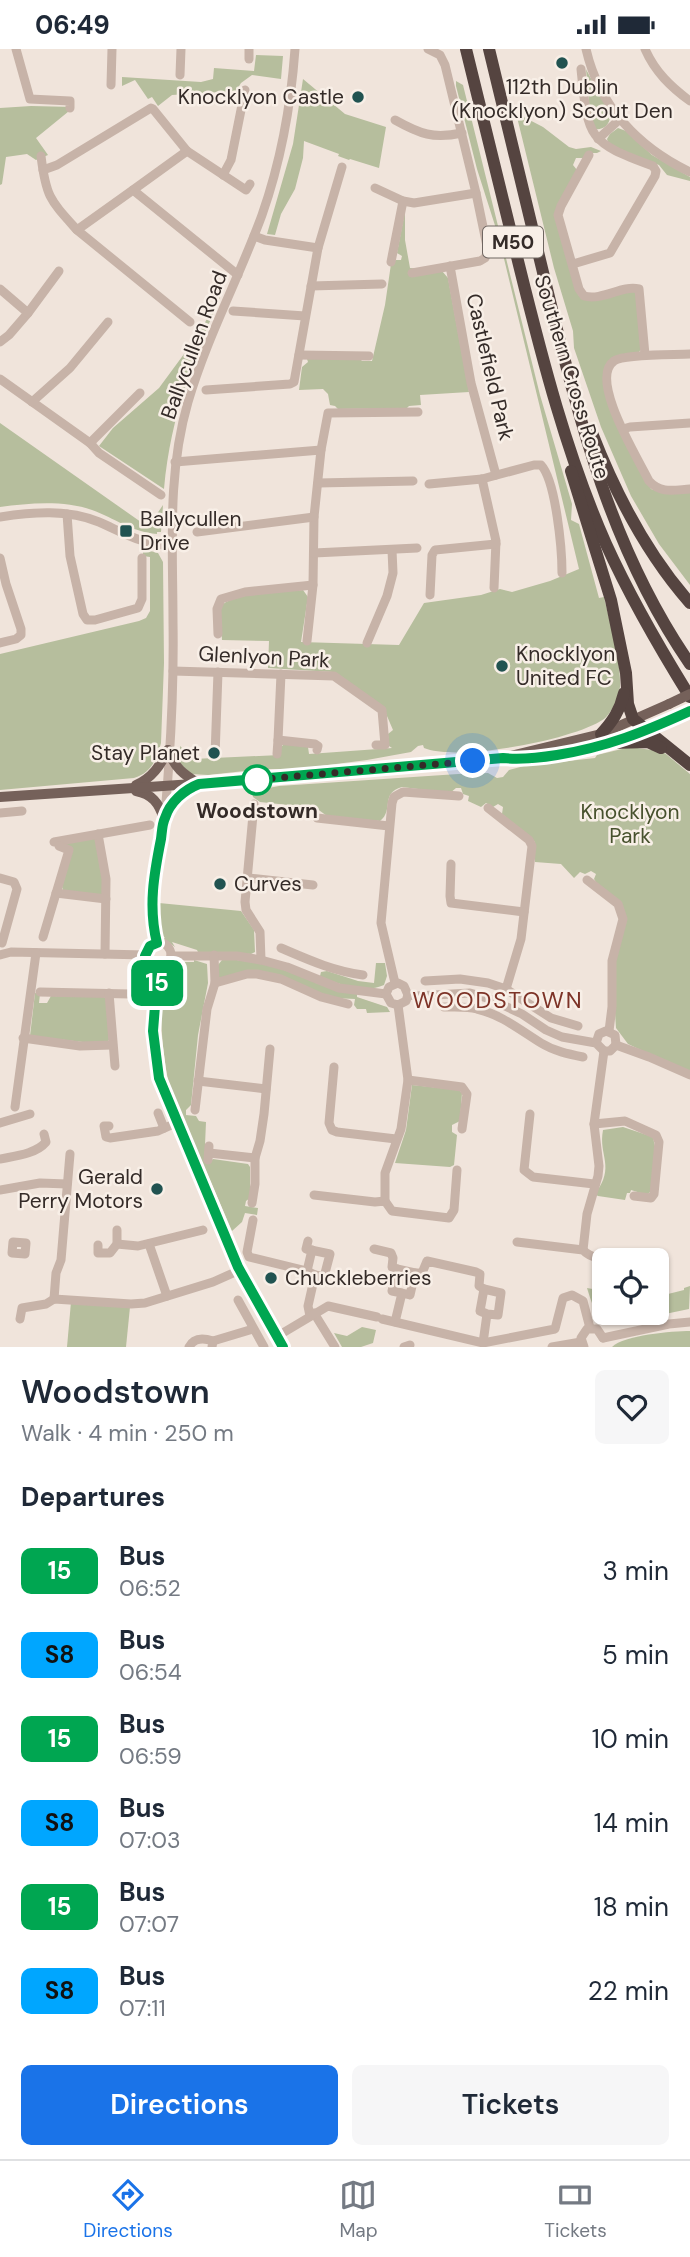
<!DOCTYPE html>
<html lang="en">
<head>
<meta charset="utf-8">
<style>
	:root { --surface:#fff; --page:#f6f6f7; --text:#1f2937; --muted:#747a83; --line:#e0e1e3; --accent:#1a73e8 }
	body { margin:0; font-family:"DM Sans",sans-serif; background:var(--page); color:var(--text); height:100vh; display:flex; flex-direction:column; font-size:26px; white-space:nowrap }
	* { box-sizing:border-box; margin:0 }
	p { font-size:23px; color:var(--muted) }
	.icon { flex:none; width:38px; height:38px; fill:none; stroke:currentColor; stroke-width:2; stroke-linecap:round; stroke-linejoin:round }
	.map { position:relative; height:1298px; overflow:hidden }
	.sheet { display:flex; flex-direction:column; background:var(--surface); flex:1 }
	.sheet>* { flex:none }
	.badge { padding:0 14px; border-radius:10px; font-size:24px; line-height:46px }
	.tools { position:absolute; left:592px; top:1199px; display:grid; gap:14px }
	.tools a { display:grid; place-items:center; width:77px; height:77px; border-radius:10px; background:var(--surface); box-shadow:0 2px 5px #0004; font-size:35px }
	.you { position:absolute; width:35px; height:35px; margin:-18px; border:5px solid #fff; border-radius:50%; background:#1a73e8; box-shadow:0 0 0 10px #1a73e833 }
	.map>.badge { position:absolute; translate:-50% -50%; box-shadow:0 0 0 4px #fff }
	h2 { padding:0 21px; font-size:26px; line-height:63px }
	.round { display:grid; place-items:center; flex:none; width:74px; height:74px; border-radius:10px; background:var(--page) }
	.overview { display:flex; align-items:center; justify-content:space-between; height:119px; padding:0 21px }
	h1 { font-size:33px; font-weight:600; line-height:52px }
	.button { display:flex; gap:14px; margin-top:auto; padding:14px 21px }
	.button a { flex:1; height:80px; border-radius:10px; background:var(--accent); color:#fff; font-size:28px; font-weight:600; line-height:80px; text-align:center }
	.button a+a { background:var(--page); color:var(--text) }
	ul { padding:0; list-style:none }
	li { display:flex; align-items:center; gap:21px; height:84px; padding:0 21px }
	li div { flex:1 }
	li b { display:block; font-size:26px }
	li em { font-style:normal }
	li .badge { min-width:77px; font-weight:700; text-align:center }
	.status { display:flex; justify-content:space-between; align-items:center; height:49px; padding:0 35px; background:var(--surface); direction:ltr }
	.status svg { height:19px; fill:currentColor }
	.tabs { display:flex; justify-content:space-around; align-items:center; height:98px; border-top:2px solid var(--line); background:var(--surface); font-size:19px; color:var(--muted) }
	.tabs a { display:grid; justify-items:center; gap:4px }
	.tabs .active { color:var(--accent) }
	.map>svg:first-child { display:block }
	.green { fill:#b6be9d }
	.lines { fill:none; stroke-linecap:round; stroke-linejoin:round }
	.minor { stroke:#c7b3a8; stroke-width:9 }
	.major { stroke:#75615a; stroke-width:10 }
	.highway { stroke:#554440; stroke-width:12 }
	.major-bridge { stroke:#75615a; stroke-width:10 }
	.line-casing { stroke:#fff; stroke-width:16 }
	.line { stroke:#00a651; stroke-width:10 }
	.walk { stroke:#342b28; stroke-width:7; stroke-dasharray:0 12.6 }
	.poi-dot { fill:#215351; stroke:#f8efe7; stroke-width:2.5 }
	.stop-dot { fill:#fff; stroke:#00a651; stroke-width:3.5 }
	.labels { text-anchor:middle; dominant-baseline:central; stroke-width:5; stroke-linejoin:round; paint-order:stroke }
	.shield { fill:#f8efe7; stroke:#6f6661; stroke-width:2 }
	.shield-label { font-size:19px; font-weight:bold; fill:#342b28 }
	.poi-label { font-size:21px; fill:#342b28; stroke:#f8efe7; text-anchor:start }
	.street-label { font-size:21px; fill:#342b28; stroke:#f8efe7 }
	.stop-label { font-size:21px; font-weight:bold; fill:#342b28; stroke:#f8efe7 }
	.park-label { font-size:21px; fill:#47512d; stroke:#f8efe7 }
	.neighbourhood-label { font-size:23px; letter-spacing:2px; fill:#7d3327; stroke:#f8efe7 }
</style>
</head>
<body>
<div class="status"><b>06:49</b><svg viewBox="0 0 49 12"><path d="M0 12V9h3v3zM5 12V6h3v6zM10 12V3h3v9zM15 12V0h3v12zM26 1h20v11H26zM47 4h2v5h-2z"/></svg></div>
<div class="map">
<svg width="690" height="1298" viewBox="0 0 690 1298">
	<rect width="100%" height="100%" fill="#f0e4db"/>
	<g class="green">
		<path d="M 256,6 L 283,7 L 281,30 L 252,26 L 241,34 L 236,42 L 172,46 L 158,57 L 152,48 L 148,50 L 135,31 L 122,37 L 122,28 L 201,33 L 213,30 L 214,19 L 254,22 Z"/>
		<path d="M 586,20 C 590,29 610,61 610,67 C 610,76 603,81 595,80 L 590,64 Z"/>
		<path d="M 303,30 L 345,65 L 386,78 L 379,119 L 350,110 L 349,111 L 338,107 L 339,105 L 304,92 L 303,109 L 295,140 L 281,165 L 275,186 L 267,185 L 293,95 Z"/>
		<path d="M 456,32 L 463,36 L 540,346 L 572,455 L 571,471 L 579,475 L 599,549 L 604,548 C 609,571 626,627 618,648 C 615,655 610,665 604,670 C 574,691 457,713 424,699 L 423,696 L 418,697 L 411,703 L 367,711 L 297,720 L 262,720 L 208,726 L 191,725 L 180,714 L 180,697 L 193,710 L 280,706 L 281,698 L 284,695 L 308,698 L 309,705 L 392,699 L 389,697 L 388,685 L 393,681 L 384,660 L 332,623 L 268,619 L 269,592 L 222,591 L 220,558 C 232,543 283,543 303,541 L 308,548 L 301,593 L 399,596 L 424,554 L 481,546 L 500,540 L 512,543 L 550,532 L 579,520 L 499,189 L 477,120 L 456,37 Z"/>
		<path d="M 31,57 L 74,58 L 36,89 L 48,106 L 36,111 L 27,105 L 6,108 L 2,135 L 0,136 L 0,59 Z"/>
		<path d="M 516,64 L 543,78 L 569,98 L 576,100 L 591,98 L 601,102 L 597,104 L 588,104 L 584,109 L 576,109 L 573,116 L 577,121 L 556,163 L 579,247 L 629,242 L 635,243 L 638,247 L 641,300 L 639,303 L 619,306 L 603,328 L 651,440 L 666,445 L 690,443 L 690,536 L 659,495 L 631,447 L 601,378 L 574,299 L 573,282 L 554,219 Z"/>
		<path d="M 618,79 L 626,82 L 652,106 L 690,128 L 690,132 L 667,126 L 659,116 L 618,101 L 608,93 L 607,90 L 610,85 Z"/>
		<path d="M 405,162 L 405,191 L 410,219 L 442,222 L 448,229 L 469,343 L 420,346 L 421,356 L 409,357 L 407,359 L 338,360 L 335,357 L 330,356 L 328,345 L 323,340 L 299,341 L 302,318 L 308,313 L 307,310 L 360,310 L 362,312 L 372,312 L 385,256 L 391,215 L 396,211 L 401,211 L 402,207 L 397,204 Z"/>
		<path d="M 223,241 C 194,310 171,364 164,440 L 99,397 L 113,379 L 159,339 L 198,286 Z"/>
		<path d="M 0,374 L 148,478 L 163,456 L 161,483 L 157,483 L 157,485 C 132,483 114,469 92,461 C 64,451 29,454 0,458 Z"/>
		<path d="M 143,500 L 158,504 L 163,513 L 164,614 L 161,694 C 157,710 151,724 134,729 L 0,741 L 0,605 L 139,572 L 146,569 L 150,562 L 150,508 L 143,507 Z"/>
		<path d="M 630,698 L 652,701 L 653,698 L 666,705 L 690,725 L 690,1024 L 628,995 L 616,979 L 613,933 L 617,898 L 626,869 L 596,833 L 594,830 L 596,825 L 591,822 L 585,825 L 580,823 L 574,829 L 561,815 L 535,813 L 535,793 L 502,765 L 503,758 L 498,755 L 493,758 L 486,754 L 481,758 L 468,752 L 469,747 L 463,745 L 461,739 L 456,739 L 450,744 L 402,738 C 380,744 394,761 380,772 L 327,767 L 316,759 L 260,753 L 253,748 L 252,742 L 279,737 L 458,725 L 488,724 L 497,729 L 503,728 L 509,721 L 524,717 L 595,709 L 597,706 Z"/>
		<path d="M 92,790 L 95,790 L 102,817 L 102,845 L 100,846 L 63,841 L 62,838 L 73,800 L 62,795 Z"/>
		<path d="M 159,854 L 241,862 L 254,881 L 255,903 L 251,905 L 198,903 L 197,901 L 172,893 L 175,898 L 163,889 L 165,889 C 156,880 156,866 159,854 Z"/>
		<path d="M 229,910 C 245,912 261,914 278,919 C 307,928 325,941 357,945 L 357,948 L 387,958 L 390,963 L 367,964 L 366,960 L 357,960 L 354,956 L 355,950 L 333,949 L 281,928 L 220,929 L 218,928 L 218,916 L 222,911 Z"/>
		<path d="M 194,911 L 207,915 L 208,934 L 198,986 L 191,1056 L 186,1061 L 186,1066 L 196,1067 L 199,1072 L 206,1073 L 205,1096 L 211,1112 L 213,1110 L 248,1115 L 250,1118 L 250,1149 L 246,1152 L 245,1157 L 258,1159 L 257,1166 L 245,1164 L 242,1173 L 232,1182 L 170,1039 C 164,1016 155,949 168,929 C 172,923 179,921 182,913 L 194,913 Z"/>
		<path d="M 376,914 L 385,914 L 387,927 L 384,936 C 365,945 337,935 320,927 L 321,923 L 327,922 L 358,932 L 374,934 Z"/>
		<path d="M 35,944 L 40,945 L 39,954 L 47,954 L 51,947 L 104,948 L 107,951 L 109,991 L 106,994 L 100,995 L 30,987 Z"/>
		<path d="M 412,1036 L 459,1041 L 462,1044 L 460,1072 L 452,1076 L 452,1083 L 457,1086 L 454,1116 L 450,1118 L 395,1114 L 406,1081 Z"/>
		<path d="M 623,1078 L 653,1088 L 655,1098 L 651,1142 L 647,1146 L 631,1141 L 630,1144 L 627,1144 L 625,1151 L 598,1147 L 595,1145 C 616,1117 598,1107 603,1081 Z"/>
		<path d="M 690,1237 L 689,1260 L 617,1275 C 596,1271 593,1258 587,1239 L 604,1242 L 604,1264 L 656,1264 L 656,1248 L 684,1241 L 684,1239 Z"/>
		<path d="M 71,1253 L 130,1258 L 126,1298 L 67,1298 Z"/>
		<path d="M 362,1278 L 376,1281 L 373,1294 L 361,1298 L 342,1298 L 334,1284 L 347,1287 Z"/>
		<path d="M 690,1282 L 690,1298 L 612,1298 C 624,1286 672,1282 690,1282 Z"/>
	</g>
	<g class="lines">
		<g class="minor">
			<path d="M 16,0 L 30,50 L 70,52 L 70,59"/>
			<path d="M 586,0 C 599,57 638,98 690,123"/>
			<path d="M 645,0 C 655,23 671,38 690,52"/>
			<path d="M 249,10 L 249,0"/>
			<path d="M 180,26 L 181,0"/>
			<path d="M 111,36 L 112,0"/>
			<path d="M 395,71 C 420,85 433,90 462,84"/>
			<path d="M 598,90 L 620,70"/>
			<path d="M 589,106 L 561,157 L 558,166 L 560,173 L 579,240 L 584,247 C 603,252 621,236 639,240 L 645,306"/>
			<path d="M 41,107 C 46,148 50,151 77,181"/>
			<path d="M 43,121 L 57,116 L 151,59 L 153,60 L 187,102 L 246,141 L 250,135"/>
			<path d="M 223,126 L 231,111 L 245,41"/>
			<path d="M 375,139 L 403,152 L 414,154 L 476,144"/>
			<path d="M 133,141 L 187,102"/>
			<path d="M 254,187 L 265,191 L 318,199"/>
			<path d="M 391,213 L 403,152"/>
			<path d="M 573,215 L 610,204 L 655,127 L 656,122 L 653,117 C 587,93 588,89 581,20"/>
			<path d="M 450,217 L 471,334 L 496,426"/>
			<path d="M 412,224 L 480,212 L 485,209 L 488,202 L 476,144 L 445,16 L 440,6 L 428,0"/>
			<path d="M 311,237 L 382,235"/>
			<path d="M 0,240 L 28,264 L 9,286 L 0,293"/>
			<path d="M 233,262 L 305,267"/>
			<path d="M 28,264 L 59,222"/>
			<path d="M 190,273 L 77,181 L 133,141 L 238,226"/>
			<path d="M 690,305 C 675,306 623,305 614,312 C 588,330 639,411 649,432 C 661,445 674,441 690,440"/>
			<path d="M 299,306 L 369,307"/>
			<path d="M 0,330 L 90,394 L 99,404 L 161,446"/>
			<path d="M 206,341 L 290,335 L 294,333 L 318,199 L 342,118"/>
			<path d="M 32,353 L 70,319 L 108,273"/>
			<path d="M 623,380 L 630,378 L 690,374"/>
			<path d="M 90,394 L 140,344"/>
			<path d="M 321,401 L 328,364 L 418,363"/>
			<path d="M 175,413 L 321,401 L 314,468 L 313,536 L 307,592"/>
			<path d="M 482,430 L 496,492 L 494,539"/>
			<path d="M 318,434 L 413,432"/>
			<path d="M 429,435 L 482,430 L 534,416 L 541,416 C 556,432 562,501 562,524"/>
			<path d="M 67,465 L 70,507 L 83,565 L 87,571 L 95,571 L 138,559 L 142,550 L 142,509"/>
			<path d="M 0,468 C 32,463 68,460 99,473 C 126,485 141,495 172,497"/>
			<path d="M 197,483 L 314,468"/>
			<path d="M 314,504 L 417,499"/>
			<path d="M 0,509 L 6,535 L 21,580 L 21,586 L 16,590 L 0,594"/>
			<path d="M 430,546 L 432,506 L 435,501 L 496,495"/>
			<path d="M 218,585 L 217,560 L 221,550 L 245,543 L 313,536"/>
			<path d="M 367,594 L 387,547 L 393,524 L 392,501"/>
			<path d="M 173,622 L 334,627 L 382,661 L 385,696 L 376,696"/>
			<path d="M 281,625 L 278,691 L 315,695 L 318,697 L 317,701"/>
			<path d="M 277,705 L 278,691"/>
			<path d="M 215,707 L 218,623"/>
			<path d="M 254,755 L 245,853 L 246,861 L 260,883 L 261,911"/>
			<path d="M 488,759 L 529,791 L 532,797 L 521,890 L 506,940"/>
			<path d="M 0,764 L 22,762"/>
			<path d="M 317,769 L 389,777"/>
			<path d="M 98,785 L 106,830 L 105,905"/>
			<path d="M 54,793 L 150,776"/>
			<path d="M 451,815 L 450,847 L 451,854 L 524,863"/>
			<path d="M 0,829 L 14,833 L 17,840 L 2,894"/>
			<path d="M 248,829 L 313,836"/>
			<path d="M 587,831 L 618,855 L 623,870 L 612,912 L 612,958 L 609,982"/>
			<path d="M 56,844 L 106,850"/>
			<path d="M 43,888 L 69,801 L 59,797"/>
			<circle cx="158" cy="906" r="13"/>
			<path d="M 157,894 C 145,846 162,801 166,753 C 171,693 174,633 173,573 C 173,498 167,425 188,353 C 207,288 239,229 262,166 C 281,112 291,56 295,0"/>
			<path d="M 281,899 C 309,911 333,922 363,926"/>
			<path d="M 0,906 L 11,903 L 146,906"/>
			<path d="M 171,907 L 237,907 L 261,911 L 287,918 L 339,939 L 386,945"/>
			<path d="M 158,919 L 153,982 L 159,1029 L 238,1218 L 283,1298"/>
			<path d="M 425,932 L 460,930 L 488,934 L 506,940 L 551,969 L 578,977"/>
			<path d="M 215,934 L 247,925 L 257,925 L 281,930 L 321,948 L 348,955"/>
			<path d="M 395,934 L 381,874 L 392,754 L 394,748 L 403,743 L 459,747"/>
			<path d="M 40,943 L 130,945"/>
			<path d="M 109,944 L 115,1017"/>
			<path d="M 386,945 L 389,938 L 398,934 L 404,937 L 408,946"/>
			<path d="M 386,945 L 391,954 L 398,956 L 406,952 L 408,946"/>
			<path d="M 408,946 L 417,947 L 470,944 L 490,950 L 522,965 L 546,981 L 562,988 L 596,994 L 604,1002 L 610,1002 L 616,996"/>
			<path d="M 444,958 C 455,958 467,957 477,960 C 502,966 520,981 541,994 C 554,1002 568,1005 583,1008"/>
			<path d="M 23,989 L 80,997 L 112,996"/>
			<path d="M 596,994 L 599,985 L 606,982 L 615,986 L 616,996"/>
			<path d="M 616,996 L 649,1008 L 690,1026"/>
			<path d="M 334,1018 L 329,1074 L 332,1081 L 337,1083 L 396,1090"/>
			<path d="M 408,1031 L 462,1038 L 467,1045 L 462,1080"/>
			<path d="M 198,1032 L 266,1040"/>
			<path d="M 15,1058 L 36,904"/>
			<path d="M 195,1061 L 207,960 L 215,934 L 214,906"/>
			<path d="M 158,1064 L 164,1079"/>
			<path d="M 530,1065 L 524,1121 L 533,1128 L 594,1135"/>
			<path d="M 0,1074 L 30,1065"/>
			<path d="M 594,1075 L 625,1072 L 656,1086 L 659,1093 L 654,1145 L 651,1149 L 634,1147"/>
			<path d="M 109,1077 L 104,1077 L 106,1088 L 110,1089 L 158,1082 L 176,1074"/>
			<path d="M 209,1104 L 255,1109"/>
			<path d="M 0,1110 C 15,1107 36,1105 46,1093 L 44,1085"/>
			<path d="M 208,1111 L 209,1097"/>
			<path d="M 0,1141 L 40,1134 L 67,1135"/>
			<path d="M 314,1146 L 375,1153 L 385,1152 L 392,1162 L 449,1169 L 454,1161 L 457,1121"/>
			<path d="M 385,1152 L 385,1124 L 401,1080 L 408,1031 L 398,956"/>
			<path d="M 252,1154 L 255,1135 L 255,1109 L 260,1092 L 264,1065 L 270,1000"/>
			<path d="M 253,1171 L 247,1203 L 249,1208 L 307,1222 L 315,1226 L 308,1257 L 310,1267"/>
			<path d="M 308,1192 L 306,1200 L 330,1205 L 324,1228 L 315,1226"/>
			<path d="M 13,1193 L 26,1194 L 25,1205 L 12,1204 Z"/>
			<path d="M 517,1193 L 583,1201 C 592,1211 608,1210 620,1211"/>
			<path d="M 117,1195 L 138,1197 L 203,1181"/>
			<path d="M 149,1195 L 167,1247"/>
			<path d="M 98,1196 L 98,1204 L 110,1204 L 117,1195 L 117,1181"/>
			<path d="M 374,1200 L 391,1204 L 393,1209 L 392,1218 L 397,1220"/>
			<path d="M 583,1201 L 587,1165 L 598,1127 L 599,1117 L 594,1075 L 604,1002"/>
			<path d="M 307,1222 L 312,1201"/>
			<path d="M 415,1224 L 422,1224 L 427,1212 L 476,1223 L 480,1225 L 479,1237 L 484,1240"/>
			<path d="M 54,1250 L 56,1224 L 61,1211 L 70,1105"/>
			<path d="M 238,1251 L 264,1298"/>
			<path d="M 314,1264 L 335,1298"/>
			<path d="M 20,1270 L 22,1259 L 46,1255 L 54,1250 L 131,1255 L 145,1254 L 213,1233 L 240,1221"/>
			<path d="M 382,1270 L 483,1294 L 555,1280 L 563,1249 L 572,1246 L 583,1252 L 590,1279"/>
			<path d="M 395,1273 L 402,1244 L 392,1242 L 397,1220 L 415,1224 L 410,1246 L 402,1244"/>
			<path d="M 276,1288 L 328,1257 L 377,1268"/>
			<path d="M 603,1289 L 669,1275 L 690,1273"/>
			<path d="M 213,1292 L 253,1280"/>
			<path d="M 483,1294 L 487,1265 L 480,1262 L 484,1240 L 501,1244 L 498,1266 L 487,1265"/>
			<path d="M 189,1298 C 194,1288 204,1289 213,1292 L 212,1298"/>
			<path d="M 404,1298 L 410,1296"/>
			<path d="M 552,1298 L 581,1293"/>
			<path d="M 584,1298 L 581,1289 L 587,1280 L 597,1280 L 603,1289"/>
		</g>
		<g class="major">
			<path d="M 168,701 C 175,719 183,725 199,735"/>
			<path d="M 506,709 L 522,712 L 587,701 L 649,682 L 690,662"/>
			<path d="M 136,736 C 152,729 160,717 168,701"/>
			<path d="M 136,742 C 152,745 159,754 164,770"/>
			<path d="M 0,748 L 267,730 L 498,710 L 601,685 L 669,655"/>
			<path d="M 164,770 L 179,747 L 196,736"/>
		</g>
		<g class="highway">
			<path d="M 466,0 C 484,72 502,144 519,216 C 542,309 567,407 606,495 C 630,548 659,598 690,648"/>
			<path d="M 489,0 C 508,81 528,162 548,244 C 580,375 612,502 690,615"/>
			<path d="M 592,384 C 616,446 646,504 690,554"/>
			<path d="M 571,422 L 611,551 L 626,624 L 628,655 L 633,670 L 690,716"/>
			<path d="M 601,685 C 613,672 620,661 624,644"/>
			<path d="M 613,694 L 648,693 L 661,699"/>
		</g>
		<path class="major-bridge" d="M 669,655 L 690,645"/>
	</g>
	<g class="lines">
		<g class="line-casing">
			<path id="line" d="M 283,1298 L 238,1218 L 159,1029 L 153,982 L 158,919 L 151,917 L 145,907 L 150,897 L 157,894 C 148,858 154,825 161,790 C 162,783 162,775 165,769 C 170,753 184,741 199,735 L 503,709 C 522,711 538,709 557,706 C 607,698 644,683 690,662"/>
		</g>
		<use href="#line" class="line"/>
		<path class="walk" d="M 257,731 L 252,731 L 473,712"/>
	</g>
	<g class="poi-dot">
		<circle cx="562" cy="14" r="7"/>
		<circle cx="358" cy="48" r="7"/>
		<rect x="119" y="475" width="14" height="14" rx="3.5"/>
		<circle cx="502" cy="617" r="7"/>
		<circle cx="214" cy="704" r="7"/>
		<circle cx="220" cy="835" r="7"/>
		<circle cx="157" cy="1140" r="7"/>
		<circle cx="271" cy="1229" r="7"/>
	</g>
	<circle class="stop-dot" cx="257" cy="731" r="14"/>
	<g class="labels">
		<rect class="shield" x="483" y="177.5" width="60" height="31" rx="5"/>
		<g class="shield-label">
			<text x="513" y="193">M50</text>
		</g>
		<g class="poi-label">
			<text x="562" y="38" text-anchor="middle">112th Dublin<tspan x="562" dy="24">(Knocklyon) Scout Den</tspan></text>
			<text x="344" y="48" text-anchor="end">Knocklyon Castle</text>
			<text x="140" y="470">Ballycullen<tspan x="140" dy="24">Drive</tspan></text>
			<text x="516" y="605">Knocklyon<tspan x="516" dy="24">United FC</tspan></text>
			<text x="200" y="704" text-anchor="end">Stay Planet</text>
			<text x="234" y="835">Curves</text>
			<text x="143" y="1128" text-anchor="end">Gerald<tspan x="143" dy="24">Perry Motors</tspan></text>
			<text x="285" y="1229">Chuckleberries</text>
		</g>
		<g class="street-label">
			<text transform="translate(194 296) rotate(-70)">Ballycullen Road</text>
			<text transform="translate(490 318) rotate(77)">Castlefield Park</text>
			<text transform="translate(572 328) rotate(73)">Southern Cross Route</text>
			<text transform="translate(264 608) rotate(3)">Glenlyon Park</text>
		</g>
		<g class="stop-label">
			<text x="257" y="762">Woodstown</text>
		</g>
		<g class="park-label">
			<text x="630" y="763">Knocklyon<tspan x="630" dy="24">Park</tspan></text>
		</g>
		<g class="neighbourhood-label">
			<text x="498" y="951">WOODSTOWN</text>
		</g>
	</g>
</svg>
<div class="tools">
<a><svg class="icon" aria-label="locate" viewBox="0 0 24 24"><circle cx="12" cy="12" r="6"/><path d="M12 2v4M12 18v4M2 12h4M18 12h4"/></svg></a>
</div>
<div class="you" style="left:473px;top:712px"></div>
<b class="badge" style="left:157px;top:934px;background:#00a651;color:#fff">15</b>
</div>
<section class="sheet">
<div class="overview"><div><h1>Woodstown</h1><p>Walk · 4 min · 250 m</p></div><a class="round"><svg class="icon" aria-label="heart" viewBox="0 0 24 24"><path d="M12 20l-8-8c-3-5 5-10 8-4 3-6 11-1 8 4z"/></svg></a></div>
<h2>Departures</h2>
<ul>
<li><span class="badge" style="background:#00a651;color:#fff">15</span><div><b>Bus</b><p>06:52</p></div><em>3 min</em></li>
<li><span class="badge" style="background:#00a6ff;color:#111">S8</span><div><b>Bus</b><p>06:54</p></div><em>5 min</em></li>
<li><span class="badge" style="background:#00a651;color:#fff">15</span><div><b>Bus</b><p>06:59</p></div><em>10 min</em></li>
<li><span class="badge" style="background:#00a6ff;color:#111">S8</span><div><b>Bus</b><p>07:03</p></div><em>14 min</em></li>
<li><span class="badge" style="background:#00a651;color:#fff">15</span><div><b>Bus</b><p>07:07</p></div><em>18 min</em></li>
<li><span class="badge" style="background:#00a6ff;color:#111">S8</span><div><b>Bus</b><p>07:11</p></div><em>22 min</em></li>
</ul>
<div class="button"><a>Directions</a><a>Tickets</a></div>
</section>
<nav class="tabs">
<a class="active"><svg class="icon" aria-label="directions" viewBox="0 0 24 24"><path d="M12 3l9 9-9 9-9-9zM9 14v-3h6M13 9l2 2-2 2"/></svg>Directions</a>
<a><svg class="icon" aria-label="map" viewBox="0 0 24 24"><path d="M3 6l6-2 6 2 6-2v14l-6 2-6-2-6 2zM9 4v14M15 6v14"/></svg>Map</a>
<a><svg class="icon" aria-label="tickets" viewBox="0 0 24 24"><path d="M3 7h18v10H3zM15 7v10"/></svg>Tickets</a>
</nav>
</body>
</html>
